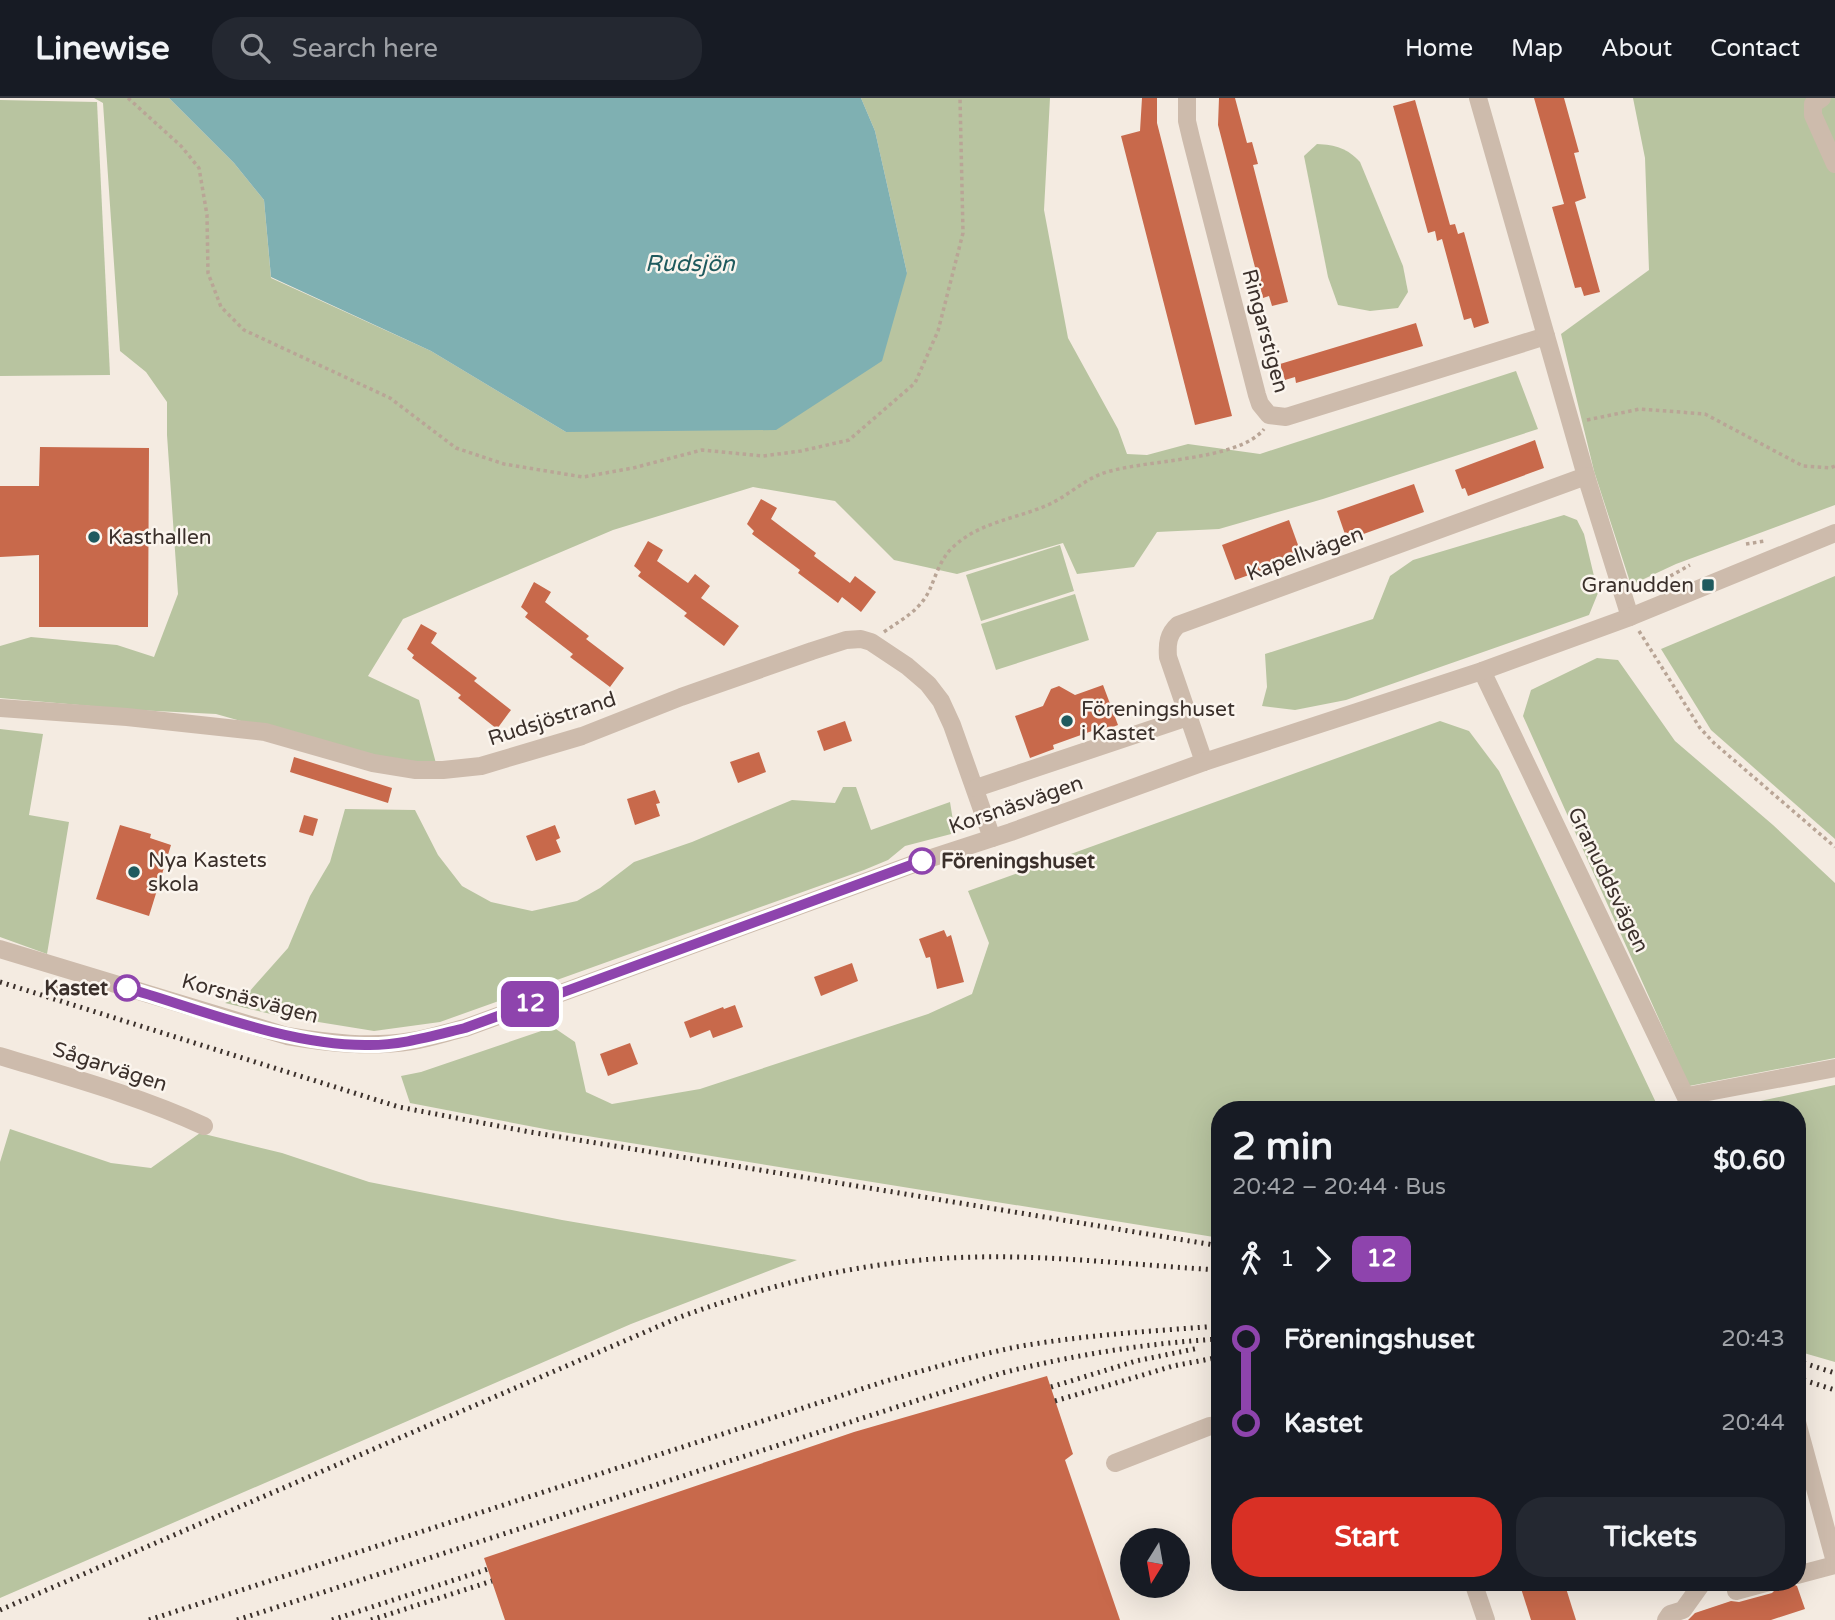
<!DOCTYPE html>
<html lang="en">
<head>
<meta charset="utf-8">
<style>
	:root { --surface:#171b24; --page:#242831; --text:#f1f3f6; --muted:#9ea1a6; --line:#363941; --accent:#d93025 }
	body { margin:0; font-family:"Varela Round",sans-serif; background:var(--page); color:var(--text); height:100vh; display:flex; flex-direction:column; font-size:26px; white-space:nowrap }
	* { box-sizing:border-box; margin:0 }
	p { font-size:23px; color:var(--muted) }
	.icon { flex:none; width:38px; height:38px; fill:none; stroke:currentColor; stroke-width:2; stroke-linecap:round; stroke-linejoin:round }
	.map { position:relative; flex:1; overflow:hidden }
	.side { position:absolute; left:1211px; top:1003px; width:595px; height:490px; display:flex; flex-direction:column; background:var(--surface); border-radius:28px; box-shadow:0 7px 28px #0002 }
	.side>* { flex:none }
	.badge { padding:0 14px; border-radius:10px; font-size:24px; line-height:46px }
	.needle { width:46px; rotate:191deg }
	.buttons { position:absolute; left:1120px; top:1430px; display:grid; gap:14px }
	.buttons a { display:grid; place-items:center; width:70px; height:70px; border-radius:50%; background:var(--surface); box-shadow:0 7px 28px #0002; font-size:35px }
	.map>.badge { position:absolute; translate:-50% -50%; box-shadow:0 0 0 4px #fff }
	.legs { display:flex; align-items:center; gap:10px; height:77px; padding:0 21px; font-size:23px }
	.legs p { margin-inline-start:auto }
	.overview { display:flex; align-items:center; justify-content:space-between; height:119px; padding:0 21px }
	h1 { font-size:38px; font-weight:800; line-height:52px }
	.primary-button { display:flex; gap:14px; margin-top:auto; padding:14px 21px }
	.primary-button a { flex:1; height:80px; border-radius:28px; background:var(--accent); color:#fff; font-size:28px; font-weight:800; line-height:80px; text-align:center }
	.primary-button a+a { background:var(--page); color:var(--text) }
	ul { padding:0 21px; list-style:none }
	li { display:flex; align-items:center; gap:24px; height:84px; font-size:26px }
	li i { display:grid; place-items:center; width:10px; height:100%; margin:0 9px; background:currentColor }
	li i::after { content:''; width:18px; height:18px; margin:-9px; border:5px solid; border-radius:50%; background:var(--surface) }
	li p { margin-inline-start:auto }
	li:first-child i { background:linear-gradient(#0000 50%,currentColor 0) }
	li:last-child i { background:linear-gradient(currentColor 50%,#0000 0) }
	header { display:flex; align-items:center; gap:42px; box-sizing:border-box; height:98px; padding:0 35px; background:var(--surface); border-bottom:2px solid var(--line) }
	header strong { font-size:33px }
	nav { display:flex; gap:38px; margin-inline-start:auto; font-size:24px }
	.search { width:490px; height:63px; background:var(--page); display:flex; align-items:center; gap:18px; box-sizing:border-box; padding:0 24px; border-radius:28px; color:var(--muted); font-size:26px }
	.map>svg:first-child { display:block }
	.green { fill:#b8c4a0 }
	.water { fill:#7fb0b2 }
	.building { fill:#c8694b }
	.lines { fill:none; stroke-linecap:round; stroke-linejoin:round }
	.path { stroke:#b9a596; stroke-width:3.5; stroke-dasharray:3.5 3.5; stroke-linecap:butt }
	.minor { stroke:#cdbbac; stroke-width:18 }
	.rail { stroke:#3b302b; stroke-width:5; stroke-dasharray:2 5; stroke-linecap:butt }
	.line-1-casing { stroke:#fff; stroke-width:16 }
	.line-1 { stroke:#8e44ad; stroke-width:10 }
	.poi-dot { fill:#1f5a5e; stroke:#fbf5ee; stroke-width:2.5 }
	.stop-1-dot { fill:#fff; stroke:#8e44ad; stroke-width:3.5 }
	.labels { text-anchor:middle; dominant-baseline:central; stroke-width:5; stroke-linejoin:round; paint-order:stroke }
	.street-label { font-size:21px; fill:#3b302b; stroke:#fbf5ee }
	.poi-label { font-size:21px; fill:#3b302b; stroke:#fbf5ee; text-anchor:start }
	.stop-label { font-size:21px; font-weight:bold; fill:#3b302b; stroke:#fbf5ee; text-anchor:start }
	.water-label { font-size:23px; font-style:italic; fill:#1f5a5e; stroke:#fbf5ee }
</style>
</head>
<body>
<header>
<strong>Linewise</strong>
<div class="search"><svg class="icon" aria-label="search" viewBox="0 0 24 24"><circle cx="10" cy="10" r="6"/><path d="M15 15l6 6"/></svg>Search here</div>
<nav><a>Home</a><a>Map</a><a>About</a><a>Contact</a></nav>
</header>
<div class="map">
<svg width="1835" height="1522" viewBox="0 0 1835 1522">
	<rect width="100%" height="100%" fill="#f4ebe1"/>
	<g class="green">
		<path d="M 94,0 L 169,0 L 234,65 L 264,102 L 271,180 L 431,253 L 566,334 L 907,175 L 875,33 L 861,0 L 1050,0 L 1044,112 L 1068,240 L 1118,331 L 1127,356 L 1147,357 L 1188,346 L 1260,356 L 1516,273 L 1538,331 L 1323,401 L 1219,431 L 1157,434 L 1134,469 L 1077,476 L 1063,445 L 957,476 L 894,462 L 835,403 L 753,389 L 613,432 L 403,521 L 368,578 L 419,602 L 437,669 L 383,663 L 216,616 L 136,612 L 0,600 L 0,548 L 31,539 L 117,547 L 154,559 L 178,496 L 167,337 L 167,304 L 146,274 L 120,253 L 103,5 Z"/>
		<path d="M 1633,0 L 1835,0 L 1835,407 L 1676,466 L 1631,487 L 1594,373 L 1561,236 L 1649,172 L 1645,60 Z"/>
		<path d="M 0,2 L 97,4 L 110,277 L 0,278 Z"/>
		<path d="M 1317,46 C 1336,47 1347,50 1360,64 L 1403,168 L 1408,194 L 1398,210 L 1370,213 L 1338,207 L 1328,179 L 1304,58 Z"/>
		<path d="M 1564,417 L 1577,422 L 1584,436 L 1598,495 L 1589,517 L 1346,602 L 1295,612 L 1262,608 L 1267,589 L 1265,556 L 1373,521 L 1390,478 L 1413,462 Z"/>
		<path d="M 1060,447 L 1074,493 L 981,523 L 966,477 Z"/>
		<path d="M 1835,478 L 1835,741 L 1711,632 L 1661,551 Z"/>
		<path d="M 1075,496 L 1089,542 L 996,572 L 981,526 Z"/>
		<path d="M 1597,560 L 1618,562 L 1675,643 L 1773,727 L 1835,785 L 1835,960 L 1689,988 L 1523,618 L 1531,592 Z"/>
		<path d="M 1440,623 L 1469,633 L 1499,673 L 1659,1011 L 1220,1012 L 1220,1140 L 550,1032 L 410,1005 L 401,978 L 421,974 L 553,929 L 575,944 L 586,994 L 612,1006 L 700,991 L 928,916 L 972,896 L 989,845 L 968,793 Z"/>
		<path d="M 0,631 L 43,636 L 29,717 L 69,724 L 47,856 L 0,839 Z"/>
		<path d="M 843,689 L 856,689 L 871,732 L 950,704 L 955,735 L 905,748 L 888,762 L 864,772 L 440,924 L 374,933 L 275,917 L 225,905 L 249,894 L 288,850 L 310,798 L 330,764 L 345,711 L 415,712 L 438,757 L 462,788 L 491,804 L 532,813 L 577,803 L 600,790 L 634,764 L 692,744 L 792,702 L 835,705 Z"/>
		<path d="M 1835,987 L 1835,1264 L 1797,1253 L 1797,1012 L 1723,1011 Z"/>
		<path d="M 10,1031 L 111,1065 L 151,1070 L 200,1035 L 282,1055 L 369,1084 L 562,1122 L 797,1162 L 631,1226 L 0,1500 L 0,1064 Z"/>
	</g>
	<path class="water" d="M 169,0 L 861,0 L 875,33 L 907,175 L 882,263 L 776,332 L 566,334 L 431,253 L 271,179 L 264,102 L 234,65 Z"/>
	<g class="building">
		<path d="M 1142,0 L 1157,0 L 1157,25 L 1232,318 L 1195,327 L 1121,38 L 1140,33 Z"/>
		<path d="M 1219,0 L 1235,0 L 1247,45 L 1252,44 L 1258,66 L 1253,67 L 1288,204 L 1272,208 L 1269,198 L 1263,200 L 1218,27 Z"/>
		<path d="M 1534,0 L 1564,0 L 1579,54 L 1574,55 L 1586,100 L 1575,104 L 1600,194 L 1584,198 L 1581,189 L 1575,190 L 1552,109 L 1564,106 Z"/>
		<path d="M 1415,2 L 1450,127 L 1455,126 L 1458,136 L 1464,134 L 1489,225 L 1474,230 L 1471,220 L 1464,222 L 1442,141 L 1437,143 L 1435,133 L 1428,135 L 1393,8 Z"/>
		<path d="M 1416,225 L 1423,248 L 1296,285 L 1295,279 L 1285,282 L 1280,266 Z"/>
		<path d="M 1535,342 L 1544,370 L 1468,398 L 1465,390 L 1462,391 L 1455,372 Z"/>
		<path d="M 40,349 L 149,350 L 148,529 L 39,529 L 39,457 L 0,459 L 0,388 L 39,388 Z"/>
		<path d="M 1414,386 L 1424,414 L 1347,442 L 1337,413 Z"/>
		<path d="M 761,401 L 777,410 L 771,421 L 816,455 L 814,458 L 850,485 L 855,478 L 876,494 L 861,514 L 842,499 L 838,505 L 798,475 L 800,472 L 752,436 L 754,433 L 747,426 Z"/>
		<path d="M 1289,422 L 1302,458 L 1235,482 L 1222,447 Z"/>
		<path d="M 648,443 L 663,452 L 657,463 L 688,485 L 695,476 L 710,488 L 701,500 L 739,528 L 724,548 L 684,518 L 687,515 L 638,478 L 641,474 L 634,468 Z"/>
		<path d="M 534,484 L 551,494 L 545,504 L 589,538 L 586,541 L 624,570 L 610,589 L 570,559 L 573,556 L 525,519 L 528,515 L 521,509 Z"/>
		<path d="M 421,526 L 437,535 L 431,545 L 477,580 L 474,583 L 511,612 L 497,631 L 458,600 L 461,597 L 412,560 L 414,557 L 407,551 Z"/>
		<path d="M 1103,587 L 1118,627 L 1094,636 L 1092,633 L 1067,642 L 1053,647 L 1054,651 L 1030,660 L 1015,618 L 1043,608 L 1051,591 L 1059,588 L 1075,597 Z"/>
		<path d="M 845,623 L 852,643 L 824,653 L 817,633 Z"/>
		<path d="M 759,654 L 766,674 L 738,685 L 730,664 Z"/>
		<path d="M 294,659 L 392,690 L 388,705 L 290,674 Z"/>
		<path d="M 655,692 L 660,705 L 656,706 L 660,718 L 635,727 L 627,701 Z"/>
		<path d="M 304,717 L 318,721 L 313,738 L 299,734 Z"/>
		<path d="M 120,727 L 151,736 L 150,740 L 171,747 L 149,818 L 96,801 Z"/>
		<path d="M 555,727 L 560,740 L 556,742 L 561,754 L 536,763 L 526,738 Z"/>
		<path d="M 944,832 L 947,839 L 951,837 L 964,884 L 937,891 L 930,859 L 926,860 L 919,841 Z"/>
		<path d="M 852,865 L 858,883 L 821,898 L 814,879 Z"/>
		<path d="M 735,907 L 743,929 L 713,940 L 710,932 L 690,940 L 684,924 L 723,909 L 724,911 Z"/>
		<path d="M 630,945 L 638,966 L 608,978 L 600,956 Z"/>
		<path d="M 1047,1278 L 1073,1356 L 1065,1362 L 1120,1522 L 505,1522 L 484,1460 L 854,1334 Z"/>
		<path d="M 1519,1484 L 1564,1484 L 1576,1522 L 1531,1522 Z"/>
		<path d="M 1788,1484 L 1797,1488 L 1805,1511 L 1771,1522 L 1688,1522 L 1695,1515 L 1731,1503 L 1739,1504 L 1772,1495 L 1780,1487 Z"/>
	</g>
	<g class="lines">
		<g class="path">
			<path d="M 128,0 L 181,48 L 199,70 L 207,117 L 208,175 L 221,209 L 244,232 L 390,300 L 456,350 L 504,366 L 583,379 L 633,370 L 702,352 L 763,358 L 801,353 L 849,342 L 915,285 L 938,233 L 963,135 L 960,0"/>
			<path d="M 1587,322 L 1640,311 L 1705,316 L 1803,368 L 1830,370 L 1835,368"/>
			<path d="M 1746,446 L 1765,443"/>
			<path d="M 1638,491 L 1658,485 L 1690,467"/>
			<path d="M 1639,533 L 1700,630 L 1714,645 L 1835,749"/>
			<path d="M 884,534 C 902,521 920,513 930,491 C 936,477 941,460 953,449 C 981,423 1017,421 1050,406 C 1067,398 1083,383 1101,376 C 1140,361 1238,364 1264,331"/>
			<path d="M 48,886 L 66,892"/>
		</g>
		<g class="minor">
			<path d="M 1187,0 L 1187,23 L 1191,40 L 1257,297 L 1260,306 L 1269,317 L 1286,319 L 1546,238"/>
			<path d="M 1478,0 L 1586,378 L 1630,519"/>
			<path d="M 1822,0 L 1813,6 L 1813,17 L 1835,66"/>
			<path d="M 1482,573 L 1692,1012"/>
			<path d="M 0,610 L 127,619 L 265,634 L 373,665 L 416,672 L 443,672 L 481,668 L 582,638 L 681,599 L 812,553 L 846,542 L 861,541 L 871,544 L 907,568 L 928,586 L 941,603 L 952,627 L 992,740"/>
			<path d="M 1204,664 L 1168,559 C 1167,546 1168,536 1178,527 L 1586,378"/>
			<path d="M 976,690 L 1188,619"/>
			<path d="M 0,851 L 287,938 C 329,945 370,950 412,943 C 430,940 448,934 465,930 L 922,763 L 1011,734 L 1204,664 L 1482,573 L 1630,519 L 1835,435"/>
			<path d="M 0,958 C 69,979 139,998 204,1028"/>
			<path d="M 1687,998 L 1835,970"/>
			<path d="M 1797,1324 L 1835,1464"/>
			<path d="M 1115,1365 L 1210,1328 L 1220,1327"/>
			<path d="M 1797,1477 L 1835,1467"/>
			<path d="M 1473,1484 L 1486,1522"/>
			<path d="M 1735,1484 L 1736,1493 L 1769,1484"/>
			<path d="M 1666,1522 L 1670,1516 L 1683,1512 L 1703,1484"/>
		</g>
		<g class="rail">
			<path d="M 0,884 L 399,1009 L 530,1034 L 1220,1148"/>
			<path d="M 1797,1263 L 1835,1275"/>
			<path d="M 1797,1280 L 1835,1292"/>
			<path d="M 1051,1289 L 1136,1263 L 1199,1250"/>
			<path d="M 1055,1303 L 1173,1268 L 1220,1259"/>
			<path d="M 0,1512 L 680,1219 C 768,1187 856,1165 949,1160 C 1039,1155 1130,1167 1220,1172"/>
			<path d="M 149,1522 L 886,1283 C 929,1271 972,1258 1016,1249 C 1083,1237 1152,1233 1220,1228"/>
			<path d="M 237,1522 L 1002,1275 C 1074,1257 1146,1245 1220,1241"/>
			<path d="M 332,1522 L 488,1471"/>
			<path d="M 371,1522 L 492,1483"/>
		</g>
	</g>
	<g class="lines">
		<g class="line-1-casing">
			<path id="line-1" d="M 127,890 C 202,912 288,947 365,947 C 399,948 432,938 465,930 L 922,763"/>
		</g>
		<use href="#line-1" class="line-1"/>
	</g>
	<g class="poi-dot">
		<circle cx="94" cy="439" r="7"/>
		<rect x="1701" y="480" width="14" height="14" rx="3.5"/>
		<circle cx="1067" cy="623" r="7"/>
		<circle cx="134" cy="774" r="7"/>
	</g>
	<g class="stop-1-dot">
		<circle cx="922" cy="763" r="12"/>
		<circle cx="127" cy="890" r="12"/>
	</g>
	<g class="labels">
		<g class="street-label">
			<text transform="translate(1265 233) rotate(75)">Ringarstigen</text>
			<text transform="translate(1305 456) rotate(-20)">Kapellvägen</text>
			<text transform="translate(552 621) rotate(-18)">Rudsjöstrand</text>
			<text transform="translate(1016 707) rotate(-19)">Korsnäsvägen</text>
			<text transform="translate(1608 782) rotate(64)">Granuddsvägen</text>
			<text transform="translate(250 901) rotate(15)">Korsnäsvägen</text>
			<text transform="translate(110 969) rotate(18)">Sågarvägen</text>
		</g>
		<g class="poi-label">
			<text x="108" y="439">Kasthallen</text>
			<text x="1694" y="487" text-anchor="end">Granudden</text>
			<text x="1081" y="611">Föreningshuset<tspan x="1081" dy="24">i Kastet</tspan></text>
			<text x="148" y="762">Nya Kastets<tspan x="148" dy="24">skola</tspan></text>
		</g>
		<g class="stop-label">
			<text x="941" y="763">Föreningshuset</text>
			<text x="108" y="890" text-anchor="end">Kastet</text>
		</g>
		<g class="water-label">
			<text x="690" y="166">Rudsjön</text>
		</g>
	</g>
</svg>
<div class="buttons">
<a><svg class="needle" viewBox="-14 -14 28 28"><path d="M0-13l5 13h-10z" fill="#e53935"/><path d="M0 13l5-13h-10z" fill="#9ea1a6"/></svg></a>
</div>
<b class="badge" style="left:530px;top:906px;background:#8e44ad;color:#fff">12</b>
<section class="side">
<div class="overview"><div><h1>2 min</h1><p>20:42 – 20:44 · Bus</p></div><b>$0.60</b></div>
<div class="legs"><svg class="icon" aria-label="walk" viewBox="0 0 24 24"><circle cx="13" cy="4" r="2"/><path d="M13 8l-2 6 4 7M11 14l-3 7M7 12l3-4h3l4 4"/></svg>1<svg class="icon" aria-label="forward" viewBox="0 0 24 24"><path d="M9 5l7 7-7 7"/></svg><b class="badge" style="background:#8e44ad;color:#fff">12</b></div>
<ul>
<li><i style="color:#8e44ad"></i><b>Föreningshuset</b><p>20:43</p></li>
<li><i style="color:#8e44ad"></i><b>Kastet</b><p>20:44</p></li>
</ul>
<div class="primary-button"><a>Start</a><a>Tickets</a></div>
</section>
</div>
</body>
</html>
